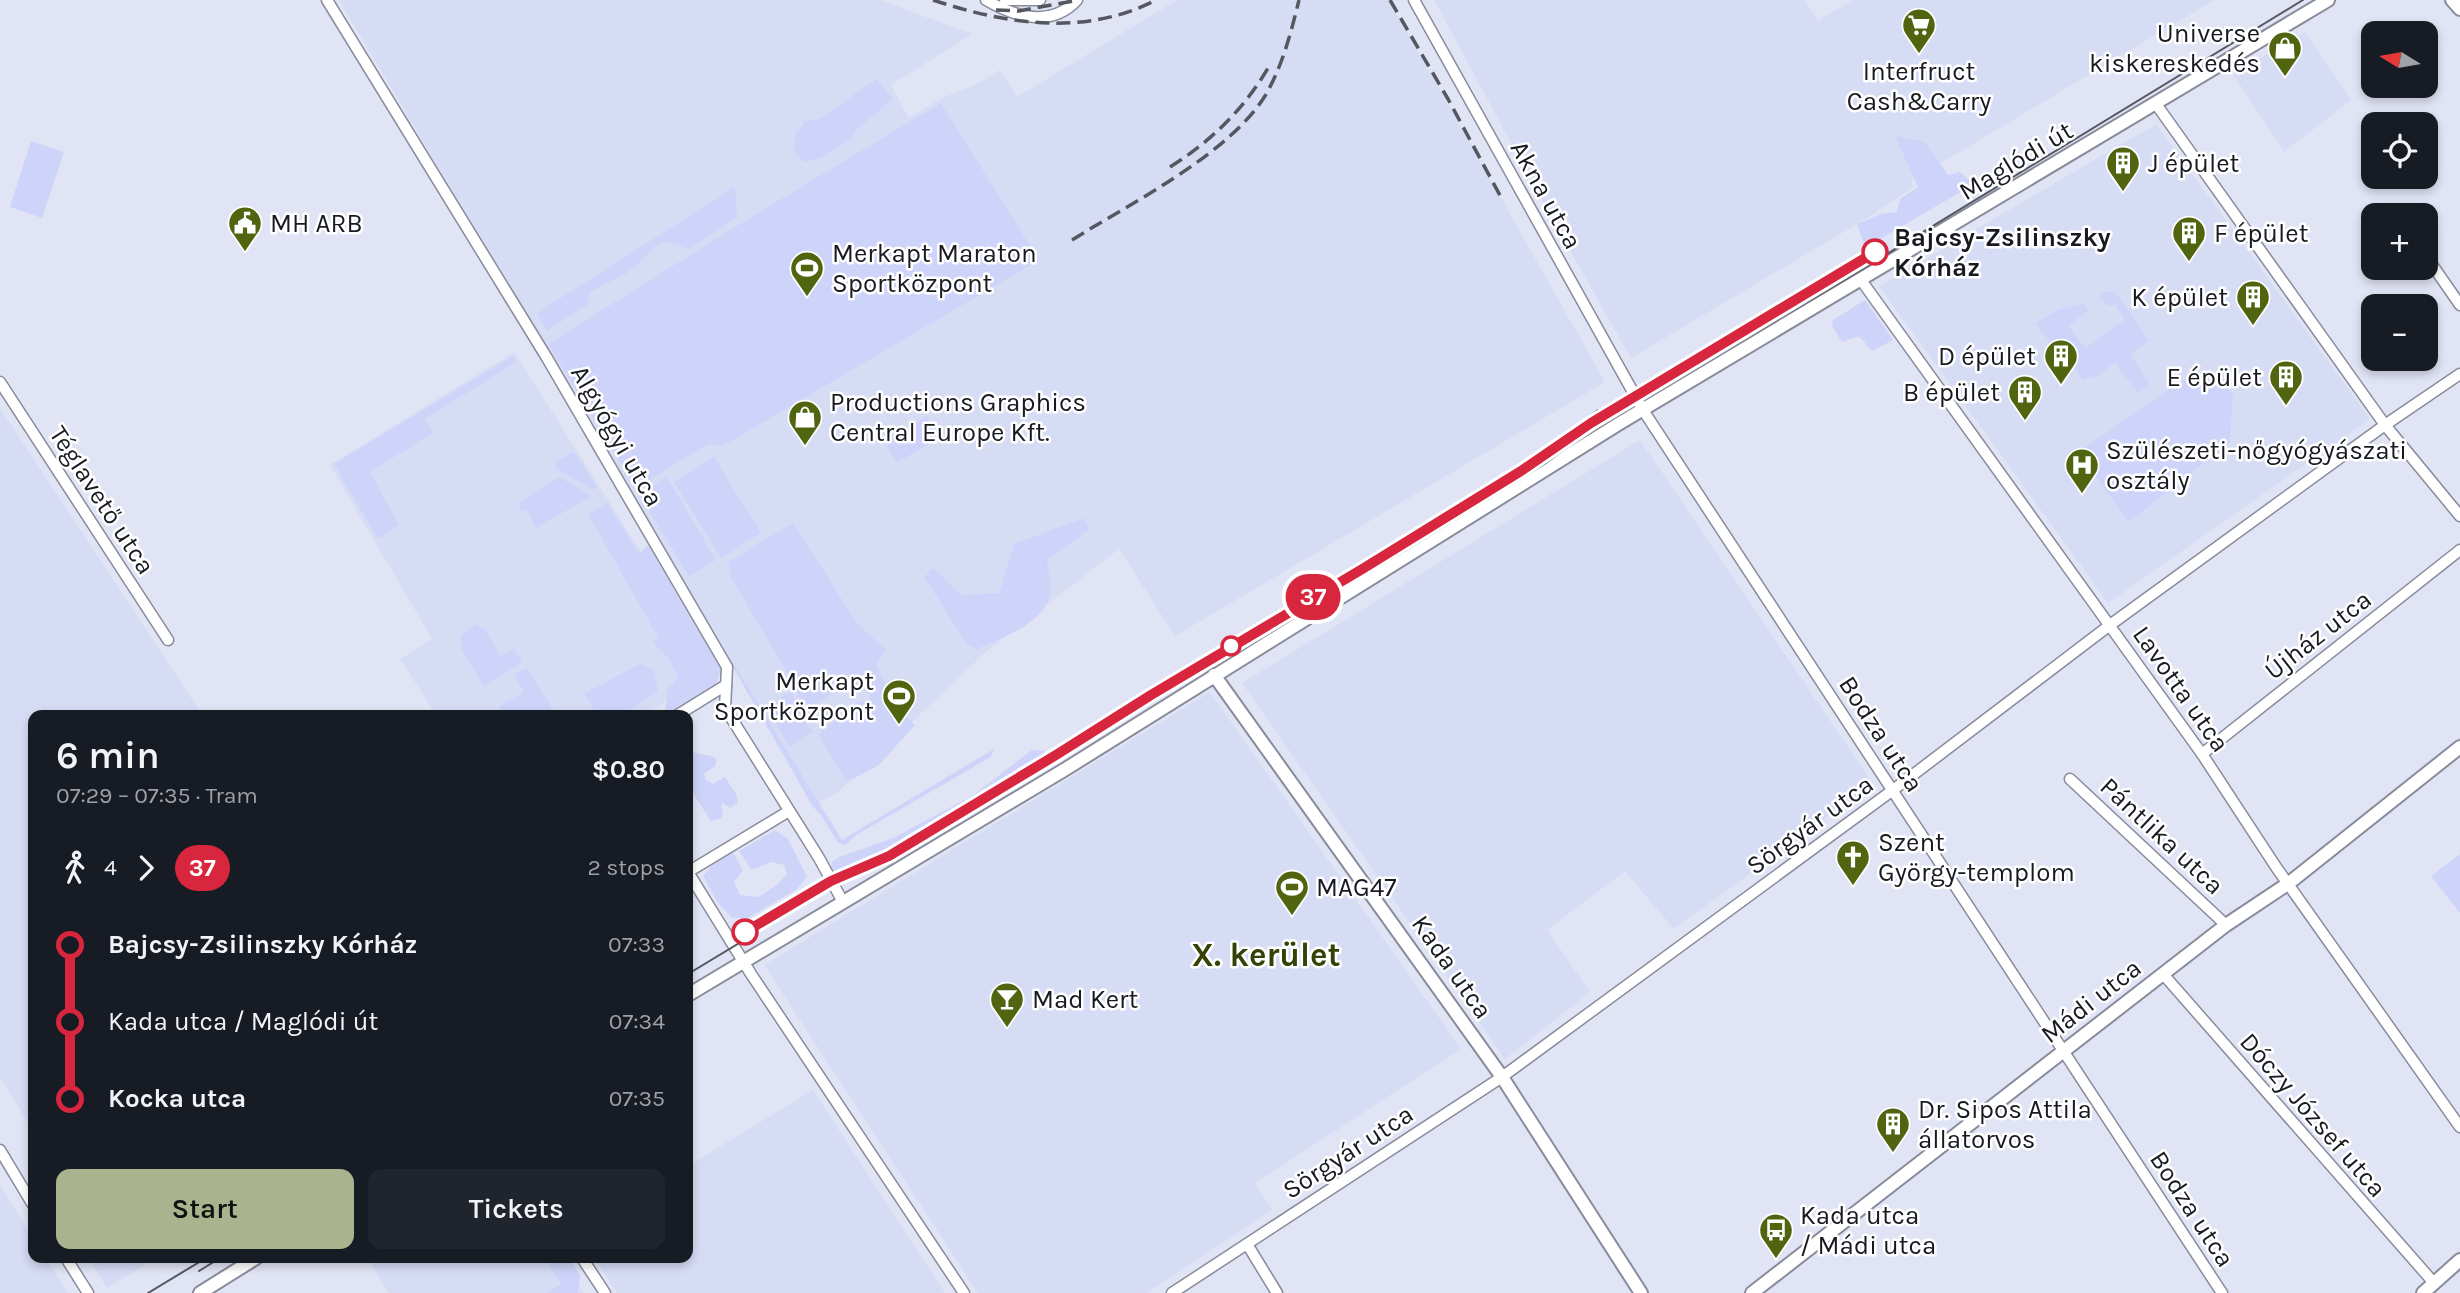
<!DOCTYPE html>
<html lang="en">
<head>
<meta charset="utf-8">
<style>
	:root { --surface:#171b24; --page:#20242c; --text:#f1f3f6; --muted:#9ea1a6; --accent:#a9b38e }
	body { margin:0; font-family:Karla,sans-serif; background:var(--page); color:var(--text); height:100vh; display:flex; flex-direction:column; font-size:26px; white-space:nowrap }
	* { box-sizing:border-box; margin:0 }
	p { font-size:23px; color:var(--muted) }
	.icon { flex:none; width:38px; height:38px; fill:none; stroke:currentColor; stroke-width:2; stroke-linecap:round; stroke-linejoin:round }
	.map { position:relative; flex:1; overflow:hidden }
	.details { position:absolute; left:28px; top:710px; width:665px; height:553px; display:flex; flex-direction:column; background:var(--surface); border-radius:14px; box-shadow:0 4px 10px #0003 }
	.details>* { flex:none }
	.badge { padding:0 14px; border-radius:23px; font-size:24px; line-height:46px }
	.needle { width:46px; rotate:281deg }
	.tools { position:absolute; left:2361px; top:21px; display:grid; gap:14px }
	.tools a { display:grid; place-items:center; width:77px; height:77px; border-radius:14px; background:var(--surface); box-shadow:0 4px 10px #0003; font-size:35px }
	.map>.badge { position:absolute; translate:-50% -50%; box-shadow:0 0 0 4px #fff }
	.legs { display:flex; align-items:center; gap:10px; height:77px; padding:0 28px; font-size:23px }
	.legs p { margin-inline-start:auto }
	.summary { display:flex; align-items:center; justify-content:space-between; height:119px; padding:0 28px }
	h1 { font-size:38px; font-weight:600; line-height:52px }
	.button { display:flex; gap:14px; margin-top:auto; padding:14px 28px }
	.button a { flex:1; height:80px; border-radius:14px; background:var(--accent); color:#111; font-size:28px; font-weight:600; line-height:80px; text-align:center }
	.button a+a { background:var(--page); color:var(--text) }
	ul { padding:0 28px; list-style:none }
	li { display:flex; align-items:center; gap:24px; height:77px; font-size:26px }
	li i { display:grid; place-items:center; width:10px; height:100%; margin:0 9px; background:currentColor }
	li i::after { content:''; width:18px; height:18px; margin:-9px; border:5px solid; border-radius:50%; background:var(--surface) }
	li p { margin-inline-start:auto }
	li:first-child i { background:linear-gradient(#0000 50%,currentColor 0) }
	li:last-child i { background:linear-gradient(currentColor 50%,#0000 0) }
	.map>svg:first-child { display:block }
	.built { fill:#d7dcf5 }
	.green { fill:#ced4f9 }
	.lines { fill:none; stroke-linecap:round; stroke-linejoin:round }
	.minor-casing { stroke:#888b9a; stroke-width:13 }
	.tertiary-casing { stroke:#888b9a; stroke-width:16 }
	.minor { stroke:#fff; stroke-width:10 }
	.tertiary { stroke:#fff; stroke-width:12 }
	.tram { stroke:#545760; stroke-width:2 }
	.rail { stroke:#545760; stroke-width:3.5; stroke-dasharray:14 7; stroke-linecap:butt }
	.line-1-casing { stroke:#fff; stroke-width:16 }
	.line-1 { stroke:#d7263d; stroke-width:10 }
	.stop-1-dot { fill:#fff; stroke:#d7263d; stroke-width:3.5 }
	.labels { text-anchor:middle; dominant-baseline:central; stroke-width:5; stroke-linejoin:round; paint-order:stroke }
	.poi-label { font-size:26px; fill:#181a20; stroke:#fff; text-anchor:start }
	.street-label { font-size:26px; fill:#181a20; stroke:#fff }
	.stop-label { font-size:26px; font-weight:bold; fill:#181a20; stroke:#fff; text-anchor:start }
	.district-label { font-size:33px; font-weight:bold; fill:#344208; stroke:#fff }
</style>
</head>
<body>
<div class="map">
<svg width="2460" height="1293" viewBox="0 0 2460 1293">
	<rect width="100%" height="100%" fill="#e1e4f5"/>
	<g class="built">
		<path d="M 339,0 L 880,0 L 972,34 L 891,85 L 909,118 L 942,98 L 977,84 L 1000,70 L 1017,97 L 1177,0 L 1389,0 L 1605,382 L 1175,636 L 1119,549 L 987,651 L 836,794 L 815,803 Z"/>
		<path d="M 1434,0 L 1805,0 L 1818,21 L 1853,0 L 2214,0 L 1911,181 L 1914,187 L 1867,218 L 1631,358 L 1550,215 Z"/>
		<path d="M 2305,32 L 2351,100 L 2284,152 L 2233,74 Z"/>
		<path d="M 2156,124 L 2370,419 L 2108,603 L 1879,286 Z"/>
		<path d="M 514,352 L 716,670 L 642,716 L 437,716 L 400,659 L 432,639 L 330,465 Z"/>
		<path d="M 0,408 L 203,716 L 33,716 L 33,1131 L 0,1077 Z"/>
		<path d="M 1640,440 L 1873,784 L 1674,929 L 1625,871 L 1547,930 L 1590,992 L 1505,1059 L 1242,683 Z"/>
		<path d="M 1210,692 L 1461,1049 L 1255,1183 L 1272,1210 L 1147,1293 L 978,1293 L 764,965 Z"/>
		<path d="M 813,1090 L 945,1293 L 617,1293 L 594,1258 L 688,1258 L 688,1166 Z"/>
		<path d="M 0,1185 L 33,1238 L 33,1258 L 46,1258 L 68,1293 L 0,1293 Z"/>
		<path d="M 88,1258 L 155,1258 L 107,1288 Z"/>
		<path d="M 368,1258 L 560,1258 L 584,1293 L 389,1293 Z"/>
	</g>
	<g class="green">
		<path d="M 876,79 L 893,99 L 857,129 L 850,140 L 820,158 L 805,162 L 794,152 L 795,135 L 805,121 L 820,119 Z"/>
		<path d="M 941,103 L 1039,260 L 721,447 L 711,444 L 703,447 L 636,488 L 548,344 L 743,222 Z"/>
		<path d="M 1895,136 L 1925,142 L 1948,175 L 1960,172 L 1974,184 L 1865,248 L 1857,224 L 1881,214 L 1897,212 L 1900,199 L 1918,187 Z"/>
		<path d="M 31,141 L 64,152 L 42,218 L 10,207 Z"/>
		<path d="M 735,187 L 737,217 L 690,249 L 663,241 L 627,273 L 589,293 L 588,304 L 547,331 L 537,313 Z"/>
		<path d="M 2104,292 L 2115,292 L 2149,341 L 2130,354 L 2150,385 L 2138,393 L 2115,363 L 2097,376 L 2083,380 L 2066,356 L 2067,351 L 2060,341 L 2053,346 L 2035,323 L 2060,309 L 2083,304 L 2089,310 L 2068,326 L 2085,348 L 2125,319 L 2115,305 L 2108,306 L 2099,296 Z"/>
		<path d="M 1865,300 L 1893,340 L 1872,351 L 1859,336 L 1842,342 L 1832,326 L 1833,320 Z"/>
		<path d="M 513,356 L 516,362 L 425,419 L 433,433 L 370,472 L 399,525 L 378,539 L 334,464 Z"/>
		<path d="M 2189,376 L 2226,387 L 2233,394 L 2230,442 L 2129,522 L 2078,452 Z"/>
		<path d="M 927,416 L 939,437 L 897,463 L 887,446 L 890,438 Z"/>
		<path d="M 574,452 L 597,487 L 593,490 L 557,469 L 554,463 Z"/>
		<path d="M 714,457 L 761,533 L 721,558 L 674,482 Z"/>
		<path d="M 559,477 L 592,496 L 536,528 L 527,510 L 522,512 L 518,503 Z"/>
		<path d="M 667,477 L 716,560 L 689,576 L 639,494 Z"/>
		<path d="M 607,503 L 639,554 L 648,545 L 721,670 L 715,687 L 665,716 L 667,690 L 678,677 L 669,659 L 653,642 L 658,637 L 588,514 Z"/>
		<path d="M 1084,518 L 1090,529 L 1047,560 C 1048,569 1051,579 1051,588 C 1050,622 1003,637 977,649 L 967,644 L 924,577 L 933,568 L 962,595 L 999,593 L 1014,544 Z"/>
		<path d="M 793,523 L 857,623 L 886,650 L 876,665 L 887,687 L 887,700 L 915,725 L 879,765 L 847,782 L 818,735 L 856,703 L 872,698 L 865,691 L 839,690 L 811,707 L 802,705 L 794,684 L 731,577 L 728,562 Z"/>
		<path d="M 475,624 L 486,630 L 500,656 L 514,649 L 522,663 L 484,686 L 462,651 L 461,635 Z"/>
		<path d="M 733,663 L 842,840 L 994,749 L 991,757 L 856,835 L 845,845 L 838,843 L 821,815 L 813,807 L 733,667 Z"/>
		<path d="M 640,664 L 654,670 L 658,692 L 619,716 L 597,716 L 585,693 Z"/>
		<path d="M 527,668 L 557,716 L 503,716 L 498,707 L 524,692 L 514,674 Z"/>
		<path d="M 791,691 L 802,717 L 813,732 L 789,747 L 766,707 Z"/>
		<path d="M 1032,750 L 1044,751 L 1048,755 C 977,799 909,844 833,877 L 829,873 L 832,862 L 839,857 L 893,838 L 972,796 Z"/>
		<path d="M 690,751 C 700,756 710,752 717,760 L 715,766 L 704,774 L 706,780 L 713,784 L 725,777 L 736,794 L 738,803 L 730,808 L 723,803 L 721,806 L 723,812 L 721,818 L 711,821 C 698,800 678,777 690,751 Z"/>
		<path d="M 775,830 L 788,839 L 807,877 L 797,889 L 748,918 L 732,918 L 716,900 L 703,876 L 713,864 L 733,853 L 743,870 L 734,882 L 740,895 L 759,897 L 778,884 L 787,874 L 784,865 L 771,862 L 752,870 L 739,851 Z"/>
		<path d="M 2460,854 L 2460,913 L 2431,876 Z"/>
		<path d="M 545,1258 L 569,1258 L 580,1275 L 578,1293 L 547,1293 L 561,1284 Z"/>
	</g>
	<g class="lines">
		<g class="minor-casing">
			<g id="minor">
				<path d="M 327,0 L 547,358 L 727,667 L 725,708 L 819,858 L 843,902"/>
				<path d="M 986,0 C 1015,17 1051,28 1077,0"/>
				<path d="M 1005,0 L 1040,0"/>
				<path d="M 1414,0 L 1643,410 L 2222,1293"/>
				<path d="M 2156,104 L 2385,425 L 2460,516"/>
				<path d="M 2426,256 L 2460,305"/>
				<path d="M 1861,280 L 2202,754 L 2276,867 L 2460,1127"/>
				<path d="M 0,382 L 168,640"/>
				<path d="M 676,716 L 726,685"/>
				<path d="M 2202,754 L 2460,550"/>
				<path d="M 2070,779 L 2226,925"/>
				<path d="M 688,872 L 751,974 L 964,1293"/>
				<path d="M 688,872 L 789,811"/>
				<path d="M 2163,974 L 2434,1283"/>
				<path d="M 0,1150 L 33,1205"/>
				<path d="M 1247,1244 L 1277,1293"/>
				<path d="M 66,1258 L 88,1293"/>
				<path d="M 582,1258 L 605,1293"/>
				<path d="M 1172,1293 L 1502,1077 L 1893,790 L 2110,625 L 2385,425 L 2460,374"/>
			</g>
		</g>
		<g class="tertiary-casing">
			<g id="tertiary">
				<path d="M 2452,0 L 2460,9"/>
				<path d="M 1214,675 L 1502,1077 L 1641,1293"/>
				<path d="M 688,995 L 1064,770 L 1620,423 L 2328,0"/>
				<path d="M 200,1293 L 256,1258"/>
				<path d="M 1752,1293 L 2226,925 L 2289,883 L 2460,747"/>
				<path d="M 2423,1293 L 2460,1260"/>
			</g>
		</g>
		<use href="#minor" class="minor"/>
		<use href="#tertiary" class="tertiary"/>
		<g class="tram">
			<path d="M 1321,590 L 1360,563 L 1538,454 L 1598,410"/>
			<path d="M 688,974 L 834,886 L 892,862 L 1229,655 L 1408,549 L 1546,463 L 1592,429 L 1841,282 L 2303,0"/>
			<path d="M 199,1271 L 220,1258"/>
			<path d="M 148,1293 L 206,1258"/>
		</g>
		<g class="rail">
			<path d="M 933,0 C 1005,24 1085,37 1156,0"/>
			<path d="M 1390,0 L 1448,99 L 1503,201"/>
			<path d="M 996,10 L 1019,11 L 1079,0"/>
			<path d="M 1170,167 C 1213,140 1246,107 1271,63"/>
			<path d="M 1072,240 C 1131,203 1228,155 1265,96 C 1282,67 1291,33 1299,0"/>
		</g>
	</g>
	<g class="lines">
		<g class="line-1-casing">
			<path id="line-1" d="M 745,932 L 831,881 L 889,856 L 1056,755 L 1151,695 L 1364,568 L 1521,471 L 1591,423 L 1875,252"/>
		</g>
		<use href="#line-1" class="line-1"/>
	</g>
	<defs>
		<g id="supermarket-pin" transform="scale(1.75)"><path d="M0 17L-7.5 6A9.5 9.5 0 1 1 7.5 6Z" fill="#51640f" stroke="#fff"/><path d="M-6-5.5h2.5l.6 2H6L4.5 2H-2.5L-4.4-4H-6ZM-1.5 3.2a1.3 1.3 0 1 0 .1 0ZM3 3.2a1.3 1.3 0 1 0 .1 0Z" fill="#fff"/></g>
		<g id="shop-pin" transform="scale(1.75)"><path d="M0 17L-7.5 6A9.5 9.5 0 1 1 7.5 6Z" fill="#51640f" stroke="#fff"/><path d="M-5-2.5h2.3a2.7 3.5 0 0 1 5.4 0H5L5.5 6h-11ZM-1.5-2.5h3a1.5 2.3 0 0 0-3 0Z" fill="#fff"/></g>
		<g id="building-pin" transform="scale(1.75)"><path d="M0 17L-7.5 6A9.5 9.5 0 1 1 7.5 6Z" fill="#51640f" stroke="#fff"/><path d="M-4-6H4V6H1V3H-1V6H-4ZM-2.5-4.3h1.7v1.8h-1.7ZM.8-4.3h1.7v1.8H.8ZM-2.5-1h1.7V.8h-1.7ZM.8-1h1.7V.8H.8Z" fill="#fff"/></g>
		<g id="civic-pin" transform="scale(1.75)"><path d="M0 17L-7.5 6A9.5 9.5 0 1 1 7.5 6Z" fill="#51640f" stroke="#fff"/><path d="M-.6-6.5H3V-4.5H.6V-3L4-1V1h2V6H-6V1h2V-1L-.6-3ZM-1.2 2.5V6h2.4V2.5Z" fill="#fff"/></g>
		<g id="stadium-pin" transform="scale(1.75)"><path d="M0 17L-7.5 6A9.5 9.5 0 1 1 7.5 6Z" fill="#51640f" stroke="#fff"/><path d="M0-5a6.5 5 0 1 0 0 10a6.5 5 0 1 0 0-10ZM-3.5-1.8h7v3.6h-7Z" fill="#fff"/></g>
		<g id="hospital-pin" transform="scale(1.75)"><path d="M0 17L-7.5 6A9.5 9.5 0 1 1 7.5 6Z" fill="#51640f" stroke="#fff"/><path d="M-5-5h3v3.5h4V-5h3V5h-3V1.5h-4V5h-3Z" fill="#fff"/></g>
		<g id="church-pin" transform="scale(1.75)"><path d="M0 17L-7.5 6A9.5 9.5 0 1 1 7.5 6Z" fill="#51640f" stroke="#fff"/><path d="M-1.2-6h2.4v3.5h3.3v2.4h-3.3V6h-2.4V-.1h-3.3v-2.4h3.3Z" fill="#fff"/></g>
		<g id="bar-pin" transform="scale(1.75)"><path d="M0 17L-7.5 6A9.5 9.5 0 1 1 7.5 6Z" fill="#51640f" stroke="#fff"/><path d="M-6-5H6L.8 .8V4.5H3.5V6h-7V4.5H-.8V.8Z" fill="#fff"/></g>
		<g id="bus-pin" transform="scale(1.75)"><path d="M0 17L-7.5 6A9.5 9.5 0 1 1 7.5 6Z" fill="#51640f" stroke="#fff"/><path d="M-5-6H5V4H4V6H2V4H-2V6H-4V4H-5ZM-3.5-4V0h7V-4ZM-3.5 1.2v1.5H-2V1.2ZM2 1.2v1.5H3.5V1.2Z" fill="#fff"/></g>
	</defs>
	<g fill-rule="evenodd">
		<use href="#supermarket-pin" x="1919" y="25"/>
		<use href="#shop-pin" x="2285" y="48"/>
		<use href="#building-pin" x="2123" y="163"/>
		<use href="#civic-pin" x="245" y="223"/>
		<use href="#building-pin" x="2189" y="233"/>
		<use href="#stadium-pin" x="807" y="268"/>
		<use href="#building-pin" x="2253" y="297"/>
		<use href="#building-pin" x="2061" y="356"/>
		<use href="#building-pin" x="2286" y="377"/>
		<use href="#building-pin" x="2025" y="392"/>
		<use href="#shop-pin" x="805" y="417"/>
		<use href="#hospital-pin" x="2082" y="465"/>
		<use href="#stadium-pin" x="899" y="696"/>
		<use href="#church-pin" x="1853" y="857"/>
		<use href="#stadium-pin" x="1292" y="887"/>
		<use href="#bar-pin" x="1007" y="999"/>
		<use href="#building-pin" x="1893" y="1124"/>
		<use href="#bus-pin" x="1776" y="1230"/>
	</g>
	<g class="stop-1-dot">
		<circle cx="1875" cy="252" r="12"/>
		<circle cx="1231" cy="646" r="9"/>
		<circle cx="745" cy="932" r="12"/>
	</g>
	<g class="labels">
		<g class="poi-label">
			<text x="2260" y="33" text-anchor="end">Universe<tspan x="2260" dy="30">kiskereskedés</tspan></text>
			<text x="1919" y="71" text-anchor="middle">Interfruct<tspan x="1919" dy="30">Cash&amp;Carry</tspan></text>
			<text x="2148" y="163">J épület</text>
			<text x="270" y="223">MH ARB</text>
			<text x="2214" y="233">F épület</text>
			<text x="832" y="253">Merkapt Maraton<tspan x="832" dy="30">Sportközpont</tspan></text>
			<text x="2228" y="297" text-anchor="end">K épület</text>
			<text x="2036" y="356" text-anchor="end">D épület</text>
			<text x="2262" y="377" text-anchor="end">E épület</text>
			<text x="2000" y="392" text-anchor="end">B épület</text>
			<text x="830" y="402">Productions Graphics<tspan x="830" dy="30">Central Europe Kft.</tspan></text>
			<text x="2106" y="450">Szülészeti-nőgyógyászati<tspan x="2106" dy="30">osztály</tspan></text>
			<text x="874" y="681" text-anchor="end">Merkapt<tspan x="874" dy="30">Sportközpont</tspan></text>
			<text x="1878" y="842">Szent<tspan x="1878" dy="30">György-templom</tspan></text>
			<text x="1316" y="887">MAG47</text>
			<text x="1032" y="999">Mad Kert</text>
			<text x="1918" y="1109">Dr. Sipos Attila<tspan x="1918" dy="30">állatorvos</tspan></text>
			<text x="1800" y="1215">Kada utca<tspan x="1800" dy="30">/ Mádi utca</tspan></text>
		</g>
		<g class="street-label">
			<text transform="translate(2016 161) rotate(-31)">Maglódi út</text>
			<text transform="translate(1546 195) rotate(61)">Akna utca</text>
			<text transform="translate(617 436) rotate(60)">Algyógyi utca</text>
			<text transform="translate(102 500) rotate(57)">Téglavető utca</text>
			<text transform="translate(2318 635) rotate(-38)">Újház utca</text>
			<text transform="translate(2181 689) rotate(55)">Lavotta utca</text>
			<text transform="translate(1881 734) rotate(57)">Bodza utca</text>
			<text transform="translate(1810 825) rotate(-36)">Sörgyár utca</text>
			<text transform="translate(2162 836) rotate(43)">Pántlika utca</text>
			<text transform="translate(1452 967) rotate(55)">Kada utca</text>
			<text transform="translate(2091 1001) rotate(-38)">Mádi utca</text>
			<text transform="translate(2313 1115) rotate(49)">Dóczy József utca</text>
			<text transform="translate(1348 1152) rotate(-33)">Sörgyár utca</text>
			<text transform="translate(2192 1209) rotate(57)">Bodza utca</text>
		</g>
		<g class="stop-label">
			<text x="1894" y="237">Bajcsy-Zsilinszky<tspan x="1894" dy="30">Kórház</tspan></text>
		</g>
		<g class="district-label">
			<text x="1266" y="955">X. kerület</text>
		</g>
	</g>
</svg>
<div class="tools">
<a><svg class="needle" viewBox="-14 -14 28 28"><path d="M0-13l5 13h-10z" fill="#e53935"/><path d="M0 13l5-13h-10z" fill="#9ea1a6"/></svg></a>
<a><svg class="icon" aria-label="locate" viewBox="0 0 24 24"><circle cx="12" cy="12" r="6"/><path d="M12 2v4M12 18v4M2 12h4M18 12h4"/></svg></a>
<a>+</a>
<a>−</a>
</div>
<b class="badge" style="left:1313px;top:597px;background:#d7263d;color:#fff">37</b>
<section class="details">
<div class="summary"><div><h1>6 min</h1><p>07:29 – 07:35 · Tram</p></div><b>$0.80</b></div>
<div class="legs"><svg class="icon" aria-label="walk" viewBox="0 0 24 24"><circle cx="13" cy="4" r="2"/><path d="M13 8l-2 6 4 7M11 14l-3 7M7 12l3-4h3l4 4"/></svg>4<svg class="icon" aria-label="forward" viewBox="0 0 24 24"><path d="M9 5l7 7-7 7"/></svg><b class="badge" style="background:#d7263d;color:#fff">37</b><p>2 stops</p></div>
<ul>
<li><i style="color:#d7263d"></i><b>Bajcsy-Zsilinszky Kórház</b><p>07:33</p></li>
<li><i style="color:#d7263d"></i><span>Kada utca / Maglódi út</span><p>07:34</p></li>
<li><i style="color:#d7263d"></i><b>Kocka utca</b><p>07:35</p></li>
</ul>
<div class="button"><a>Start</a><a>Tickets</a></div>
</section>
</div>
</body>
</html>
